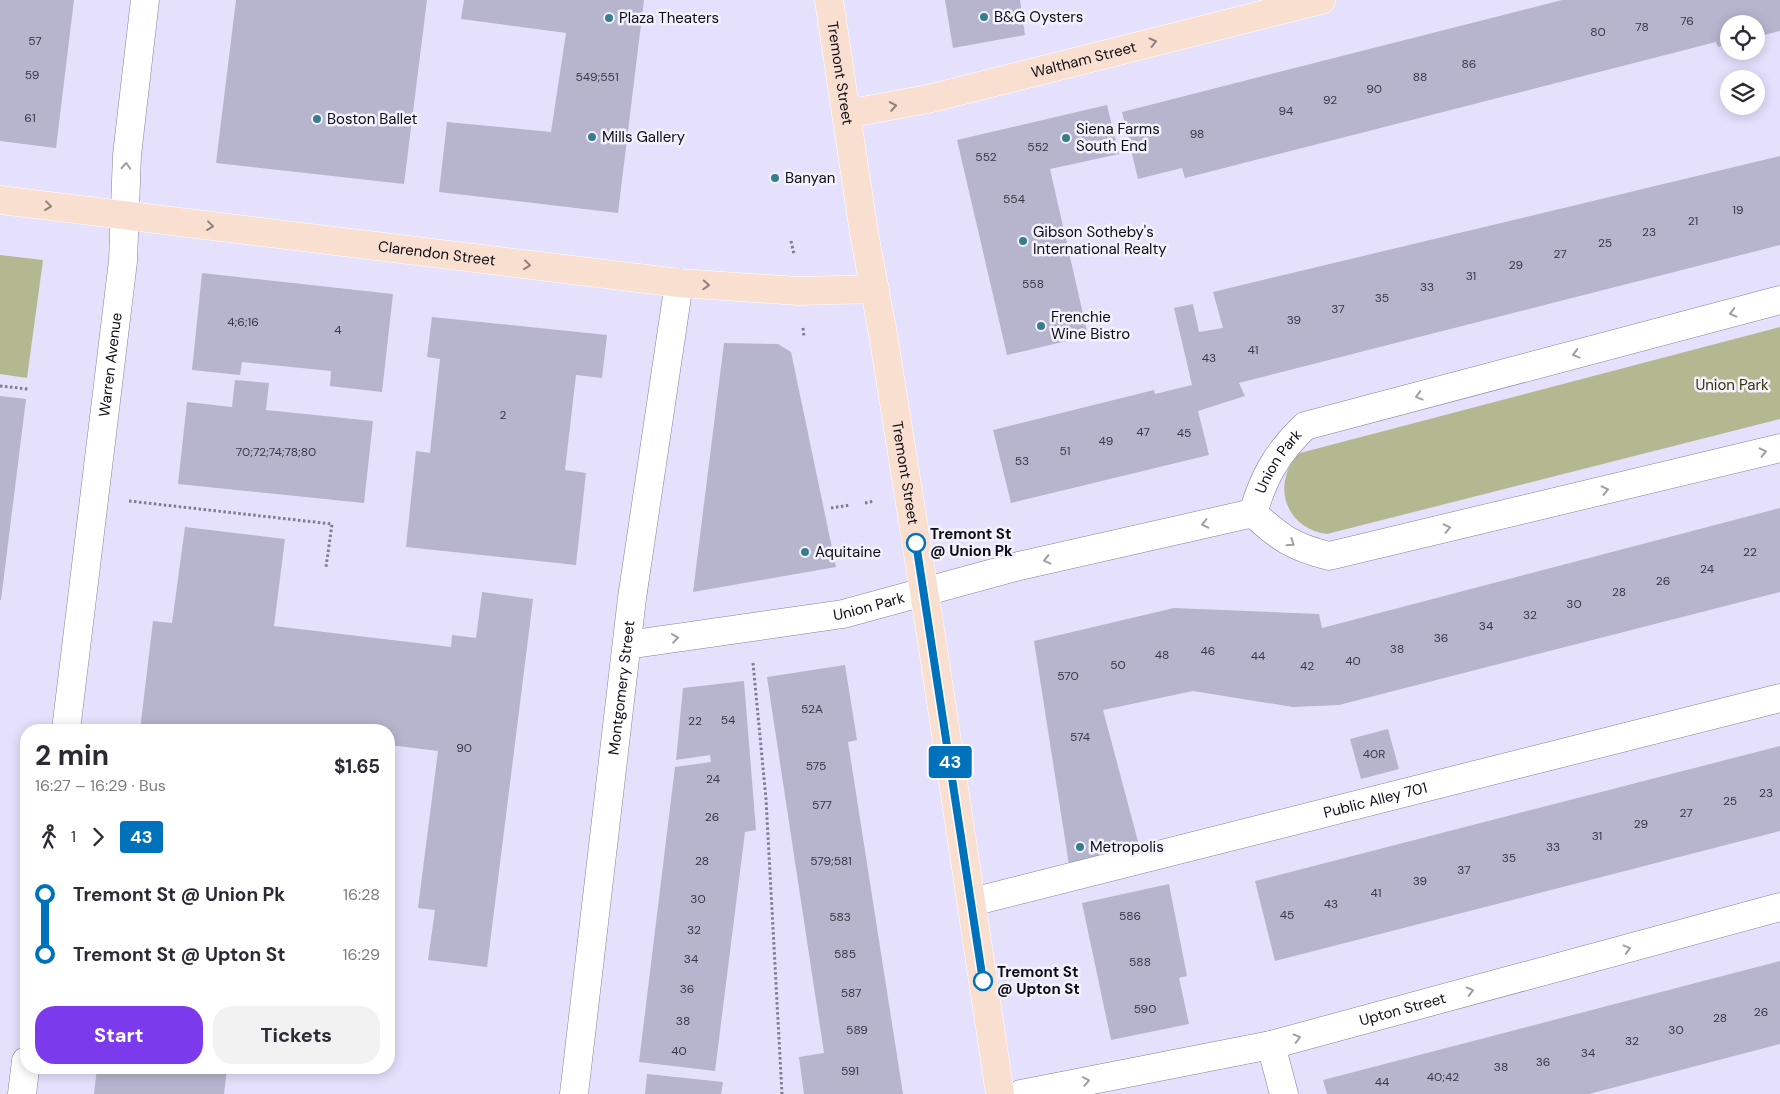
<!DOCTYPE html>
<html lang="en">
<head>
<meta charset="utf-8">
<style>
	:root { --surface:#fff; --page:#f2f2f3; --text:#2b2b33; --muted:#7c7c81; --accent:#7c3aed }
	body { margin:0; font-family:"DM Sans",sans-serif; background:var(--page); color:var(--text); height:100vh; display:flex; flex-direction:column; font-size:19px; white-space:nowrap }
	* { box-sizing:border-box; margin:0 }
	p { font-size:16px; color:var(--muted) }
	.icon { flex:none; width:28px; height:28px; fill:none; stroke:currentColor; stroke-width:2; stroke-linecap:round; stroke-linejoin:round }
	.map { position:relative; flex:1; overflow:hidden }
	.details { position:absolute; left:20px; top:724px; width:375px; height:350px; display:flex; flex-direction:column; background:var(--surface); border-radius:20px; box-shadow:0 2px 12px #0003 }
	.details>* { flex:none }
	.badge { padding:0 10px; border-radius:4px; font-size:18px; line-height:32px }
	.buttons { position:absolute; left:1720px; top:15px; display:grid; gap:10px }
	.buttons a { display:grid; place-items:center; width:45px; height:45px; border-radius:50%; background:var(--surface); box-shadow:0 2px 12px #0003; font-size:25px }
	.map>.badge { position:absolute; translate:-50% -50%; box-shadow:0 0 0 2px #fff }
	.legs { display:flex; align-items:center; gap:8px; height:55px; padding:0 15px; font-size:16px }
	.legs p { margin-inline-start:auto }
	.overview { display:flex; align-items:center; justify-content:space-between; height:85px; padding:0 15px }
	h1 { font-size:28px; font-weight:700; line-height:38px }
	.button { display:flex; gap:10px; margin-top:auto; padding:10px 15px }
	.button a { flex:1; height:58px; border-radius:20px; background:var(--accent); color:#fff; font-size:20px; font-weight:700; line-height:58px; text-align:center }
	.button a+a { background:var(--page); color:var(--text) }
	ul { padding:0 15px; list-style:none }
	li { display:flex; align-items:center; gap:18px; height:60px; font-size:19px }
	li i { display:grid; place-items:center; width:8px; height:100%; margin:0 6px; background:currentColor }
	li i::after { content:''; width:12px; height:12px; margin:-6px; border:4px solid; border-radius:50%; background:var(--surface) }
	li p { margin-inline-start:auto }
	li:first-child i { background:linear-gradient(#0000 50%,currentColor 0) }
	li:last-child i { background:linear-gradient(currentColor 50%,#0000 0) }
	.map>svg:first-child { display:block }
	.green { fill:#b4b891 }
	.building { fill:#b7b4ce }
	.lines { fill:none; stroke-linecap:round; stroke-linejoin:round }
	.minor-casing { stroke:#848199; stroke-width:29 }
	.major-casing { stroke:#fff; stroke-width:29 }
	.path { stroke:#7f7d8f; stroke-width:3; stroke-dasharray:2.5 2.5; stroke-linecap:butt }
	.minor { stroke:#fff; stroke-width:28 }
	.major { stroke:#f8dfd0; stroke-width:28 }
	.oneway { stroke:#8f807c }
	.oneway2 { stroke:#9f9ea1 }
	.line-1-casing { stroke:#fff; stroke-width:11 }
	.line-1 { stroke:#0072bc; stroke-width:8 }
	.poi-dot { fill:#397d8c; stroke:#f2f1fc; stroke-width:2 }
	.stop-1-dot { fill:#fff; stroke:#0072bc; stroke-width:2.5 }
	.labels { text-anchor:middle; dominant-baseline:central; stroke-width:5; stroke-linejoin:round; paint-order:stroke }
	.number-label { font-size:12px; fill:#383743 }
	.poi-label { font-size:15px; fill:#0e0d15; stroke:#f2f1fc; text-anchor:start }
	.street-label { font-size:15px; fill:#0e0d15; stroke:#f2f1fc }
	.park-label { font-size:15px; fill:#333505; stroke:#f2f1fc }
	.stop-label { font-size:15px; font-weight:bold; fill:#0e0d15; stroke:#f2f1fc; text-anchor:start }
</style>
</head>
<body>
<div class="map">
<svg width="1780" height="1094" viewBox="0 0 1780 1094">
	<rect width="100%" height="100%" fill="#e5e1fd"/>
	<g class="green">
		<path d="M 0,255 L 43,260 L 27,378 L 0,374 Z"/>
		<path d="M 1780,327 L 1780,419 L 1327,534 C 1285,529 1270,482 1300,453 Z"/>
	</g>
	<g class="building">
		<path d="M 0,0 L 74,0 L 56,148 L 0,141 Z"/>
		<path d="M 236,0 L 427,0 L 404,184 L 216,163 Z"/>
		<path d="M 464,0 L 644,0 L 618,213 L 439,192 L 447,122 L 551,132 L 566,33 L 461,19 Z"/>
		<path d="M 945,0 L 1020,0 L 1025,35 L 953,48 Z"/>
		<path d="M 1562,0 L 1780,0 L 1780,31 L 1756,37 L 1756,24 L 1729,24 L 1729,44 L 1718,47 L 1716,42 L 1185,178 L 1182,168 L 1138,179 L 1122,112 Z"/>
		<path d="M 1107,105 L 1119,154 L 1050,169 L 1088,336 L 1007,355 L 957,140 Z"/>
		<path d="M 1780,156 L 1780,245 L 1239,383 L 1245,396 L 1198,411 L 1209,455 L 1011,503 L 993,430 L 1154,390 L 1155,394 L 1192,385 L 1174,308 L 1193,304 L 1199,332 L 1223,328 L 1213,292 Z"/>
		<path d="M 202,273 L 393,294 L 382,392 L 330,386 L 331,371 L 242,362 L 240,375 L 192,370 Z"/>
		<path d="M 432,317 L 607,335 L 602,378 L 576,375 L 565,470 L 586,473 L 576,565 L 406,547 L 416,451 L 430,453 L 440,359 L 427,357 Z"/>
		<path d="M 724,343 L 778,344 L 791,352 L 836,567 L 693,592 Z"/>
		<path d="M 235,380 L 269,383 L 266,410 L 373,421 L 364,503 L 178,484 L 187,402 L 232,407 Z"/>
		<path d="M 0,396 L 26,399 L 1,600 L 0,600 Z"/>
		<path d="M 1780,508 L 1780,592 L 1339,705 L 1293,707 L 1193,691 L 1103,710 L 1140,849 L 1069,865 L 1034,641 L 1174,608 L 1319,614 L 1322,628 Z"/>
		<path d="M 185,527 L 285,539 L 274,626 L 451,647 L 452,635 L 476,638 L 482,592 L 533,599 L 487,967 L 428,960 L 435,910 L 418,908 L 438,751 L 389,745 L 389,730 L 140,730 L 153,621 L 172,623 Z"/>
		<path d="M 845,665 L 857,740 L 848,742 L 903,1094 L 804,1094 L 799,1057 L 824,1053 L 767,677 Z"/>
		<path d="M 744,681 L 756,830 L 745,832 L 715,1071 L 639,1062 L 675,767 L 711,762 L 710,755 L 676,760 L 683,688 Z"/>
		<path d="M 1388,729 L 1399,769 L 1361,779 L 1350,739 Z"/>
		<path d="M 1780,746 L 1780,831 L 1275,961 L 1255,881 Z"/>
		<path d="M 1169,884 L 1187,976 L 1179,978 L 1189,1024 L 1111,1040 L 1082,903 Z"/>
		<path d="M 1780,961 L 1780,1044 L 1589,1094 L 1327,1094 L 1323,1080 Z"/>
		<path d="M 97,1068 L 227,1068 L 224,1094 L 94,1094 Z"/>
		<path d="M 647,1074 L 723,1082 L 721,1094 L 645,1094 Z"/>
	</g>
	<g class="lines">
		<g class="minor-casing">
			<g id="minor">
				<path id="s1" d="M 1253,513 C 1264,476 1277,453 1305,426 L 1780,300"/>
				<path d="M 1253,513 C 1280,538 1293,547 1329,556 L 1780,448"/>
				<path id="s2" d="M 627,645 L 843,614 L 1019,566 L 1253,513"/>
				<path id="s3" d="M 66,730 L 123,261 L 127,155 L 145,0"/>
				<path id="s4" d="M 972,902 L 1780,698"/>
				<path d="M 1271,1045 L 1284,1094"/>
				<path d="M 22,1094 L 26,1061"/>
				<path id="s5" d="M 574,1094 L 632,598 L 679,283"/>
				<path id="s6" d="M 1021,1094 L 1271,1045 L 1780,907"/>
			</g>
		</g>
		<g class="major-casing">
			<g id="major">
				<path id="s7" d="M 829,0 L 864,233 L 883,334 L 931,635 L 1000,1094"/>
				<path id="s8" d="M 846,114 L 928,99 L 1321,0"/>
				<path id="s9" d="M 0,200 L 679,283 L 799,291 L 875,289"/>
			</g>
		</g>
		<g class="path">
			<path d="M 791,241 L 794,254"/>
			<path d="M 803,328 L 804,337"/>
			<path d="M 0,386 L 28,389"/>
			<path d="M 129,501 L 332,524 L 326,567"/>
			<path d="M 865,503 L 874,501"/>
			<path d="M 831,508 L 850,505"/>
			<path d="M 753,663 L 766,799 L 782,1094"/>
		</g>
		<use href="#minor" class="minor"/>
		<use href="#major" class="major"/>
	</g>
	<defs><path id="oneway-chevron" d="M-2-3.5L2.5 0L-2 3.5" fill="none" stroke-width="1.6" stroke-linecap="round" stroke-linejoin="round" transform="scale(1.25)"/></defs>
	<g class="oneway">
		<use href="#oneway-chevron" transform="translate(1153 42) rotate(-14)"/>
		<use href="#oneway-chevron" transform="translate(893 106) rotate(-10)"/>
		<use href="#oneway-chevron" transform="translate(48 206) rotate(7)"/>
		<use href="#oneway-chevron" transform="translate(210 226) rotate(7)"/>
		<use href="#oneway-chevron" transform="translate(527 265) rotate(7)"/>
		<use href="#oneway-chevron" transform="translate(706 285) rotate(3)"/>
	</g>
	<g class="oneway2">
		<use href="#oneway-chevron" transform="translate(126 166) rotate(-87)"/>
		<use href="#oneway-chevron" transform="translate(1733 313) rotate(165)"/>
		<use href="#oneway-chevron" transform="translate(1576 354) rotate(165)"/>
		<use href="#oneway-chevron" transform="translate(1419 396) rotate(165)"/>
		<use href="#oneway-chevron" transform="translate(1763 452) rotate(-13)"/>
		<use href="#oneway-chevron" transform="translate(1605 490) rotate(-13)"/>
		<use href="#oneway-chevron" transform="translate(1205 524) rotate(167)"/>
		<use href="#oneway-chevron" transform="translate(1447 528) rotate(-13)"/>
		<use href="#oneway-chevron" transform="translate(1291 543) rotate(34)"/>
		<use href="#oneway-chevron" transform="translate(1047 560) rotate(167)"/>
		<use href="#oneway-chevron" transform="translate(675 638) rotate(-8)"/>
		<use href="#oneway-chevron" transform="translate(1627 949) rotate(-15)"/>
		<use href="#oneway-chevron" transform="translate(1470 991) rotate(-15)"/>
		<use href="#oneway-chevron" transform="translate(1297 1038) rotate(-15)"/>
		<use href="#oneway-chevron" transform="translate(1086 1081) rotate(-11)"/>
	</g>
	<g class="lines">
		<g class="line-1-casing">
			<path id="line-1" d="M 916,543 L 983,981"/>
		</g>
		<use href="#line-1" class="line-1"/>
	</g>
	<g class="poi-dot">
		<circle cx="984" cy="17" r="5"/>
		<circle cx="609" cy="18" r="5"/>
		<circle cx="317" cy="119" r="5"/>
		<circle cx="592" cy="137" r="5"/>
		<circle cx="1066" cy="138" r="5"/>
		<circle cx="775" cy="178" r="5"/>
		<circle cx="1023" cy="241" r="5"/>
		<circle cx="1041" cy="326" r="5"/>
		<circle cx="805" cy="552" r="5"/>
		<circle cx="1080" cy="847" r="5"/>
	</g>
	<g class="stop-1-dot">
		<circle cx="916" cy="543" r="9"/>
		<circle cx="983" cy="981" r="9"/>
	</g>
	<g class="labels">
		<g class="number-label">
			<text x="1687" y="21">76</text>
			<text x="1642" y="27">78</text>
			<text x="1598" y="32">80</text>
			<text x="35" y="41">57</text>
			<text x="1469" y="64">86</text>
			<text x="32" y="75">59</text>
			<text x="597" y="77">549;551</text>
			<text x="1420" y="77">88</text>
			<text x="1374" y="89">90</text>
			<text x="1330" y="100">92</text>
			<text x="1286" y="111">94</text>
			<text x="30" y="118">61</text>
			<text x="1197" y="134">98</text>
			<text x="1038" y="147">552</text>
			<text x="986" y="157">552</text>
			<text x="1014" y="199">554</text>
			<text x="1738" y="210">19</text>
			<text x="1693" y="221">21</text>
			<text x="1649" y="232">23</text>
			<text x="1605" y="243">25</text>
			<text x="1560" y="254">27</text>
			<text x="1516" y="265">29</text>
			<text x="1471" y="276">31</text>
			<text x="1033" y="284">558</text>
			<text x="1427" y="287">33</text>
			<text x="1382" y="298">35</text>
			<text x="1338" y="309">37</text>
			<text x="1294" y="320">39</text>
			<text x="243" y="322">4;6;16</text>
			<text x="338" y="330">4</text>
			<text x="1253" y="350">41</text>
			<text x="1209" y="358">43</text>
			<text x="503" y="415">2</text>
			<text x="1143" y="432">47</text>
			<text x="1184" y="433">45</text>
			<text x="1106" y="441">49</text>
			<text x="1065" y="451">51</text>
			<text x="276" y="452">70;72;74;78;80</text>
			<text x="1022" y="461">53</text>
			<text x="1750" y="552">22</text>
			<text x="1707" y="569">24</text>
			<text x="1663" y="581">26</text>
			<text x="1619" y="592">28</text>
			<text x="1574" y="604">30</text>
			<text x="1530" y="615">32</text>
			<text x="1486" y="626">34</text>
			<text x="1441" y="638">36</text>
			<text x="1397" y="649">38</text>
			<text x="1208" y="651">46</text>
			<text x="1162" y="655">48</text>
			<text x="1258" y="656">44</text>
			<text x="1353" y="661">40</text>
			<text x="1118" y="665">50</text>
			<text x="1307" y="666">42</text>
			<text x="1068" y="676">570</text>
			<text x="812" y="709">52A</text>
			<text x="728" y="720">54</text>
			<text x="695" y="721">22</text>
			<text x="1080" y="737">574</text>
			<text x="464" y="748">90</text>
			<text x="1374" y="754">40R</text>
			<text x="816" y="766">575</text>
			<text x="713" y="779">24</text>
			<text x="1766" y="793">23</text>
			<text x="1730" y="801">25</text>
			<text x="822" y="805">577</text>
			<text x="1686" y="813">27</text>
			<text x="712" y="817">26</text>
			<text x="1641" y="824">29</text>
			<text x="1597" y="836">31</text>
			<text x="1553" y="847">33</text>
			<text x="1509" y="858">35</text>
			<text x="702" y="861">28</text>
			<text x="831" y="861">579;581</text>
			<text x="1464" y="870">37</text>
			<text x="1420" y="881">39</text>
			<text x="1376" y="893">41</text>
			<text x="698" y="899">30</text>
			<text x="1331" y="904">43</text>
			<text x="1287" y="915">45</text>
			<text x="1130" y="916">586</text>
			<text x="840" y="917">583</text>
			<text x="694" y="930">32</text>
			<text x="845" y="954">585</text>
			<text x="691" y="959">34</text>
			<text x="1140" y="962">588</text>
			<text x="687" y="989">36</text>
			<text x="851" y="993">587</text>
			<text x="1145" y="1009">590</text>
			<text x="1761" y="1012">26</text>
			<text x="1720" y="1018">28</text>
			<text x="683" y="1021">38</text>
			<text x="857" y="1030">589</text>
			<text x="1676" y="1030">30</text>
			<text x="1632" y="1041">32</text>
			<text x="679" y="1051">40</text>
			<text x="1588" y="1053">34</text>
			<text x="1543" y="1062">36</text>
			<text x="1501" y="1067">38</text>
			<text x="850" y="1071">591</text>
			<text x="1443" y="1077">40;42</text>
			<text x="1382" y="1082">44</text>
		</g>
		<g class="poi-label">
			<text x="994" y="17">B&amp;G Oysters</text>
			<text x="619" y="18">Plaza Theaters</text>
			<text x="327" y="119">Boston Ballet</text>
			<text x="1076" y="129">Siena Farms<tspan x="1076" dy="17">South End</tspan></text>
			<text x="602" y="137">Mills Gallery</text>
			<text x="785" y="178">Banyan</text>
			<text x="1033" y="232">Gibson Sotheby's<tspan x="1033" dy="17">International Realty</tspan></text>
			<text x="1051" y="317">Frenchie<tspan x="1051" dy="17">Wine Bistro</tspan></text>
			<text x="815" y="552">Aquitaine</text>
			<text x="1090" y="847">Metropolis</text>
		</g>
		<g class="street-label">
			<text stroke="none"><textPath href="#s8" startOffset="244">Waltham Street</textPath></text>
			<text stroke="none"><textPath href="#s7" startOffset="74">Tremont Street</textPath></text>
			<text stroke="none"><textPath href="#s9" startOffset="440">Clarendon Street</textPath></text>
			<text stroke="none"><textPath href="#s3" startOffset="368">Warren Avenue</textPath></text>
			<text stroke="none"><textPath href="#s1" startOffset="58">Union Park</textPath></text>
			<text stroke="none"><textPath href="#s7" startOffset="479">Tremont Street</textPath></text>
			<text stroke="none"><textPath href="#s2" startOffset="245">Union Park</textPath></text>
			<text stroke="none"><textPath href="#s5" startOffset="409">Montgomery Street</textPath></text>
			<text stroke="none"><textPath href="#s4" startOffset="416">Public Alley 701</textPath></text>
			<text stroke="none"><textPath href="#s6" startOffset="391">Upton Street</textPath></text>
		</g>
		<g class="park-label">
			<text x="1732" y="385">Union Park</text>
		</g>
		<g class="stop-label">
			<text x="930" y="534">Tremont St<tspan x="930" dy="17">@ Union Pk</tspan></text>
			<text x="997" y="972">Tremont St<tspan x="997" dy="17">@ Upton St</tspan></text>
		</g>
	</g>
</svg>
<div class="buttons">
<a><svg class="icon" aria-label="locate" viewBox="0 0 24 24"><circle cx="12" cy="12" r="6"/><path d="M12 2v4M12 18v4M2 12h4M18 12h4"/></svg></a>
<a><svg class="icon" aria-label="layers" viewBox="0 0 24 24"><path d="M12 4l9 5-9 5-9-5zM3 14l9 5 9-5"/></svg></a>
</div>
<b class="badge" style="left:950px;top:762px;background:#0072bc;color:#fff">43</b>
<section class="details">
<div class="overview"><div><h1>2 min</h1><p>16:27 – 16:29 · Bus</p></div><b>$1.65</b></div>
<div class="legs"><svg class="icon" aria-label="walk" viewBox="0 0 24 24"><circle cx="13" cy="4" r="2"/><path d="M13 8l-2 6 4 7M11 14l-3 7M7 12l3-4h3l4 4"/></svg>1<svg class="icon" aria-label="forward" viewBox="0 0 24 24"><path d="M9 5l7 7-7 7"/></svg><b class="badge" style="background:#0072bc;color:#fff">43</b></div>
<ul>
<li><i style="color:#0072bc"></i><b>Tremont St @ Union Pk</b><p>16:28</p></li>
<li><i style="color:#0072bc"></i><b>Tremont St @ Upton St</b><p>16:29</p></li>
</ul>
<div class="button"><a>Start</a><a>Tickets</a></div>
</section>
</div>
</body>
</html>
